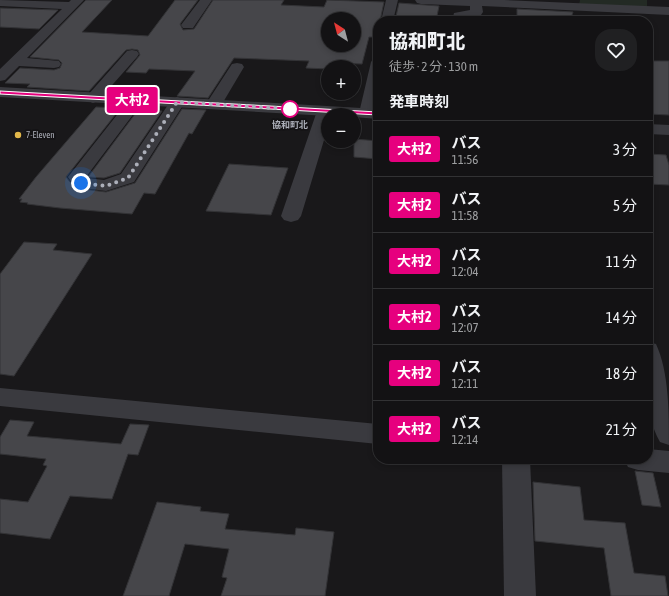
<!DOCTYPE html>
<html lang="ja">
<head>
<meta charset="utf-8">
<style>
	:root { --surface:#131214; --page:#202022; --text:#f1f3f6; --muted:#9d9ea0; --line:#323234 }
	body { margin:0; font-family:"Asap Condensed","Noto Sans JP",sans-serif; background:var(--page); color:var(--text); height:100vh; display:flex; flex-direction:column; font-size:15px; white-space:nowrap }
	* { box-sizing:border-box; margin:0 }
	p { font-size:13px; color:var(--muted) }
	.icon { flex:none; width:22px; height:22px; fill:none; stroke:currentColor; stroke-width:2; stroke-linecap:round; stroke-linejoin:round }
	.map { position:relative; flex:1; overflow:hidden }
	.details { position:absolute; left:373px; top:16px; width:280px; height:448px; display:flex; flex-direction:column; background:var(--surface); border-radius:16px; box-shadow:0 2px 6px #0003,0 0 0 1px var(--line) }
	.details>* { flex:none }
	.badge { padding:0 8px; border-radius:3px; font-size:14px; line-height:26px }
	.needle { width:26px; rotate:324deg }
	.fabs { position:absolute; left:321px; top:12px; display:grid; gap:8px }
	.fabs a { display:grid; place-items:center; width:40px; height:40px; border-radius:50%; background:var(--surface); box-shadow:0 2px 6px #0003,0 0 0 1px var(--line); font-size:20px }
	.you { position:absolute; width:20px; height:20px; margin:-10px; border:3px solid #fff; border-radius:50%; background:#1a73e8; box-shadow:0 0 0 6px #1a73e833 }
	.map>.badge { position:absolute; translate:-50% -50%; box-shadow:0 0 0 2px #fff }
	h2 { padding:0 16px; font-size:15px; line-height:36px }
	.round { display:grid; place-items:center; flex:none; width:42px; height:42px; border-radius:16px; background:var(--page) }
	.head { display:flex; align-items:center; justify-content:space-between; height:68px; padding:0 16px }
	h1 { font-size:19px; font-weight:800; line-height:30px }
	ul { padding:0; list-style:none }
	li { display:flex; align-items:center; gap:12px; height:56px; padding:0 16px; border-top:1px solid var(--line) }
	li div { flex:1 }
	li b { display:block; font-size:15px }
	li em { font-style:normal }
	li .badge { min-width:44px; font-weight:700; text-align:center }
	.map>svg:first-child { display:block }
	.green { fill:#232a24 }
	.building { fill:#46464a; stroke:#333336; fill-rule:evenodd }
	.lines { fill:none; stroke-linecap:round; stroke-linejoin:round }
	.minor { fill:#3a3a3f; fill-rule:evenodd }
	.tertiary { fill:#3a3a3f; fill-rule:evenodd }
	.line { fill:#e6007e; stroke:#fff }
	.walk { stroke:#acafb9; stroke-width:4; stroke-dasharray:0 7.2 }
	.stop-dot { fill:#fff; stroke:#e6007e; stroke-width:2 }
	.poi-dot { fill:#e1b74a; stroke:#141315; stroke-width:1.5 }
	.labels { text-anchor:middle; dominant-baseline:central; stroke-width:3.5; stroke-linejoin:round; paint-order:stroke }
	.far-stop-label { font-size:9px; font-weight:bold; fill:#acafb9; stroke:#141315 }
	.far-poi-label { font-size:9px; fill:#acafb9; stroke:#141315; text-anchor:start }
</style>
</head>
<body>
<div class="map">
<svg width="669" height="596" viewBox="0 0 669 596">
	<rect width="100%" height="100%" fill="#19181a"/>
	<path class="green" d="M 580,0 L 647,0 L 647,8 L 579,5 Z"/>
	<g class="building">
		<path d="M 86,0 L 112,0 L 82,32 L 148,36 L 175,0 L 198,0 L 180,24 L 183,30 L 194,29 L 213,0 L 284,0 L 281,5 L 324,7 L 327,0 L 384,2 L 380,21 L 378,21 L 378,37 L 369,37 L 362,64 L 337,63 L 335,67 L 328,67 L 328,69 L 306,68 L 309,61 L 234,58 L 208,98 L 177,96 L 195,71 L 149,69 L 146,73 L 126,72 L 140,55 L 138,50 L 132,49 L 126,50 L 89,91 L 27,87 L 30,84 L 5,83 L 20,68 L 54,70 L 60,68 L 62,63 L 59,60 L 30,57 ZM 328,19 L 354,19 L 354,45 L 328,45 Z"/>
		<path d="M 399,3 L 439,6 L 436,21 L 395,21 Z"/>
		<path d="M 0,8 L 58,10 L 39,29 L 0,27 Z"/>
		<path d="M 517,9 L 573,12 L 570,21 L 517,21 Z"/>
		<path d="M 648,61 L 669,61 L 669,115 L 648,114 Z"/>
		<path d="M 96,107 L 117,108 L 119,110 L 66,177 L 75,188 L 106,192 L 135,183 L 182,109 L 206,110 L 192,134 L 189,133 L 155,194 L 144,193 L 132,214 L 60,208 L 27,204 L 28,203 L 20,202 L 22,199 L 19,199 L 36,177 Z"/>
		<path d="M 138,110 L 162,111 L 120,173 L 104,178 L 88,177 Z"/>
		<path d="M 354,139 L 378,141 L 378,159 L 354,157 Z"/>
		<path d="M 648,154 L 666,155 L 669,165 L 669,185 L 648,184 Z"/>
		<path d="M 229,164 L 288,168 L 271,215 L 206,211 Z"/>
		<path d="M 24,242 L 57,244 L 53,250 L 92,254 L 14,376 L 0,374 L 0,274 Z"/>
		<path d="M 10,420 L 34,422 L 27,436 L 121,444 L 130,424 L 149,425 L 138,455 L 128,454 L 112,499 L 70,496 L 50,539 L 0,533 L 0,499 L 28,502 L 47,466 L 43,465 L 46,459 L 0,454 L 0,437 Z"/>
		<path d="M 635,471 L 653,473 L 661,507 L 642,505 Z"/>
		<path d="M 533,482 L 580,487 L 584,520 L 625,523 L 634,573 L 665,576 L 668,596 L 611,596 L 604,548 L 535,541 Z"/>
		<path d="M 157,502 L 201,507 L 200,511 L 229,514 L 225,529 L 295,535 L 296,528 L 334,532 L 325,596 L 221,596 L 227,578 L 222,577 L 229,549 L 185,544 L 169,596 L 123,596 Z"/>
	</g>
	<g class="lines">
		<g class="minor">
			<path d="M 0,0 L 69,2 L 71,0 L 84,0 L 27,58 L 59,61 L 61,64 L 59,67 L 54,68 L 19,66 L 5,80 L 0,81 L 0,69 L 62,9 L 0,6 Z"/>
			<path d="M 200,0 L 212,0 L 193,28 L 183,28 L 181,25 Z"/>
			<path d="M 386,0 L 398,0 L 393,21 L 381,21 Z"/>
			<path d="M 415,0 L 504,0 L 669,7 L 669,15 L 482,6 L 483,12 L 481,15 L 464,18 L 464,21 L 452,21 L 454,13 L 470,10 L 470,6 L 421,4 L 417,3 Z"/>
			<path d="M 132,50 L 137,51 L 139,54 L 137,57 L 98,101 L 93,103 L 88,101 L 85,98 L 88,95 L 127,51 Z"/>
			<path d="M 378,58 C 378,74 382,103 373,116 L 367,118 L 361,116 L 359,113 L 371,62 L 373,59 Z"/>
			<path d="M 237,63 L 242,64 L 244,67 L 222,104 L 220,107 L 214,109 L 208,107 L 206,104 L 230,67 L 232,64 Z"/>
			<path d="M 136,95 L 141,97 L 144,100 L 86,177 L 87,178 L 104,180 L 121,174 L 172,99 L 177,97 L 182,99 L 185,102 L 134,182 L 106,191 L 75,187 L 68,177 L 131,97 Z"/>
			<path d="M 325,106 L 331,108 L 333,111 L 332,115 L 328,115 L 328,127 L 301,216 L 298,220 L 291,222 L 284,220 L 281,216 L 317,111 L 319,108 Z"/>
			<path d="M 648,342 L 656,344 C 669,372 669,413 669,445 L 660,442 C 643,412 648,375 648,342 Z"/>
			<path d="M 0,388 L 378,424 L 378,444 L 0,406 Z"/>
			<path d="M 648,449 L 669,451 L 669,473 L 638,470 L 628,467 L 624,459 L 648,459 Z"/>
			<path d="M 502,459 L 530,459 L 536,596 L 504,596 Z"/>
		</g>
		<g class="tertiary">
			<path d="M 0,87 L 378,109 L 378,119 L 354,117 L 354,115 L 328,116 L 0,97 Z"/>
			<path d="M 648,124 L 669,125 L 669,135 L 648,134 Z"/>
		</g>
	</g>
	<path class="line" d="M 0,91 L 378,112 L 381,114 L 378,115 L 0,94 Z"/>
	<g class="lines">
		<path class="walk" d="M 81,183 L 106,186 L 128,178 L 177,102 L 290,109"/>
	</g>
	<circle class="stop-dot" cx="290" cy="109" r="8"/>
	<circle class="poi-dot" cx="18" cy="135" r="4"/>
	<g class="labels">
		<g class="far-stop-label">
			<text x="290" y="125">協和町北</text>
		</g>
		<g class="far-poi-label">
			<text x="26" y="135">7-Eleven</text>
		</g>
	</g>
</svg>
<div class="fabs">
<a><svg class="needle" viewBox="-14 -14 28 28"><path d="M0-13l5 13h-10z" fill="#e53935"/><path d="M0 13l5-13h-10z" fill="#9d9ea0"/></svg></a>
<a>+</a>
<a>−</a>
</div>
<div class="you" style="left:81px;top:183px"></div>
<b class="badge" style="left:132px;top:100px;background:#e6007e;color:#fff">大村2</b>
<section class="details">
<div class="head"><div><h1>協和町北</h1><p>徒歩 · 2 分 · 130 m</p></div><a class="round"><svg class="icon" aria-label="heart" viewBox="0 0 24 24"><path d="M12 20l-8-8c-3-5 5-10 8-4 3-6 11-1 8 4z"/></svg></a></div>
<h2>発車時刻</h2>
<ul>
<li><span class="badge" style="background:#e6007e;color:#fff">大村2</span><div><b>バス</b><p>11:56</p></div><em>3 分</em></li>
<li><span class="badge" style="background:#e6007e;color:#fff">大村2</span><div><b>バス</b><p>11:58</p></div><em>5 分</em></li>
<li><span class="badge" style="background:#e6007e;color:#fff">大村2</span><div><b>バス</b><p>12:04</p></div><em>11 分</em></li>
<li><span class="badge" style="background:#e6007e;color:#fff">大村2</span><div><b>バス</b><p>12:07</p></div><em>14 分</em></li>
<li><span class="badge" style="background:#e6007e;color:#fff">大村2</span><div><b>バス</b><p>12:11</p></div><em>18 分</em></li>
<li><span class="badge" style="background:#e6007e;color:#fff">大村2</span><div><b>バス</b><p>12:14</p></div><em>21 分</em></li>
</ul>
</section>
</div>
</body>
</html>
